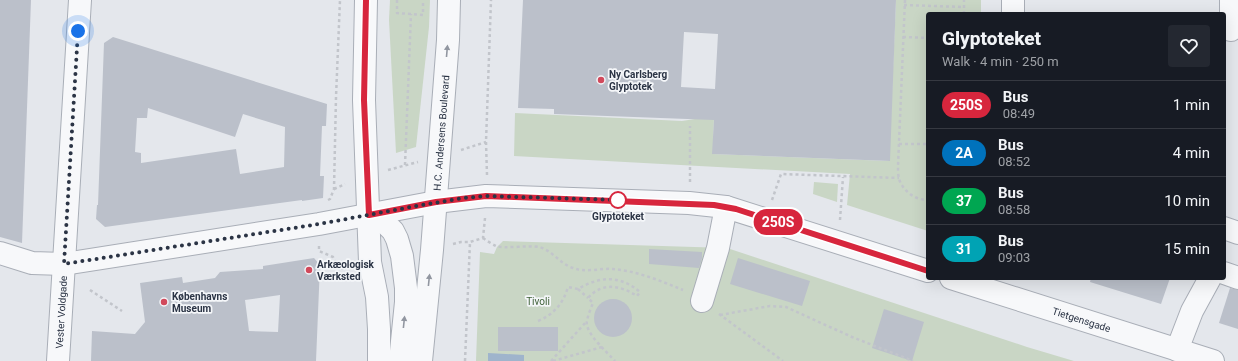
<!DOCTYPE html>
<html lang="en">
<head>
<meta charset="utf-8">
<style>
	:root { --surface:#171b24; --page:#242831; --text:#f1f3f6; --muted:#9ea1a6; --line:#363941 }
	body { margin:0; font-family:Roboto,sans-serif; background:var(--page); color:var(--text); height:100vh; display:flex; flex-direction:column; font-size:15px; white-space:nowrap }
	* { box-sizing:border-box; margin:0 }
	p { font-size:13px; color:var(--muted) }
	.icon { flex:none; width:22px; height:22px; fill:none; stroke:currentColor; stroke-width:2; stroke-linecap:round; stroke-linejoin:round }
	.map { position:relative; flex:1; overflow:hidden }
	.sheet { position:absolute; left:926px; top:12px; width:300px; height:268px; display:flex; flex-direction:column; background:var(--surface); border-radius:4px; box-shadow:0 4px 16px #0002 }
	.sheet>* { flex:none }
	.badge { padding:0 8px; border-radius:13px; font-size:14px; line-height:26px }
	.you { position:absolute; width:20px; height:20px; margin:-10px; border:3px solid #fff; border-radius:50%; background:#1a73e8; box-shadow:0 0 0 6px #1a73e833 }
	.map>.badge { position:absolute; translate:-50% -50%; box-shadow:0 0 0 2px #fff }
	.round { display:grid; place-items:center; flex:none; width:42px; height:42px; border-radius:4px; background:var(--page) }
	.headline { display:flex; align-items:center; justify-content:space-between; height:68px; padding:0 16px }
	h1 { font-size:19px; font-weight:800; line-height:30px }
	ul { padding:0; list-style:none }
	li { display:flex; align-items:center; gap:12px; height:48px; padding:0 16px; border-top:1px solid var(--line) }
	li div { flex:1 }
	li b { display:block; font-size:15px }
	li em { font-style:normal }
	li .badge { min-width:44px; font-weight:700; text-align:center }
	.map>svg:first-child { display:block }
	.green { fill:#c9d6c5 }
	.water { fill:#9fb4cc }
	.building { fill:#bbc0ca; fill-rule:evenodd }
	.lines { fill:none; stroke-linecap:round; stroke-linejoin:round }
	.minor-casing { stroke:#a9aeb7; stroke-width:24 }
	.path { stroke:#c2c5cb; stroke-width:2.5; stroke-dasharray:3 3; stroke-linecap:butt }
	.minor { stroke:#f7f8fa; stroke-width:22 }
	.oneway { fill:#9196a0 }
	.line-casing { stroke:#fff; stroke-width:9 }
	.line { stroke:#d7263d; stroke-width:6 }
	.walk { stroke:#2b3445; stroke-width:4; stroke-dasharray:0 7.2 }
	.poi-dot { fill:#d1495b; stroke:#f4f6f9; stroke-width:1.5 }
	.stop-dot { fill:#fff; stroke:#d7263d; stroke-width:2 }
	.labels { text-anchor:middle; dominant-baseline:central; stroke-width:3.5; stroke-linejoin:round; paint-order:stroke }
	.poi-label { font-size:10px; font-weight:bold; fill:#2b3445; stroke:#f4f6f9; text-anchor:start }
	.street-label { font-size:10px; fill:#2b3445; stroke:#f4f6f9 }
	.stop-label { font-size:10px; font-weight:bold; fill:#2b3445; stroke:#f4f6f9 }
	.park-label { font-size:10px; fill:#3f6138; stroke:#f4f6f9 }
</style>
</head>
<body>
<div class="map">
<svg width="1238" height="361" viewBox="0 0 1238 361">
	<rect width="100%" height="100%" fill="#e4e7ec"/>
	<g class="green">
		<path d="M 390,0 L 430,0 L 429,27 L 416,147 L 396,153 L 389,20 Z"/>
		<path d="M 896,0 L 981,0 L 981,14 L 928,14 L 928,231 L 847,205 L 850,174 L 514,156 L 515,113 L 682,121 L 714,116 L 713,154 L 889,161 Z"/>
		<path d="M 814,182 L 838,184 L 837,202 L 813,194 Z"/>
		<path d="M 503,241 L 727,248 L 1027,347 L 1074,361 L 476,361 L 480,252 L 494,254 L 497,247 Z"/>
	</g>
	<path class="water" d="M 488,353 L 524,355 L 524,361 L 488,361 Z"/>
	<g class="building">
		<path d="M 0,0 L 31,0 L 22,243 L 0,237 Z"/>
		<path d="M 523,0 L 896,0 L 890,161 L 712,154 L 714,120 L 554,114 L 554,109 L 518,108 ZM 684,32 L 718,34 L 715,89 L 681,87 Z"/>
		<path d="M 113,37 L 327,104 L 326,126 L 322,126 L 320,176 L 324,176 L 323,198 L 302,201 L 302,200 L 105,227 L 96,219 L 97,205 L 98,205 L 104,43 ZM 148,108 L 235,137 L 243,114 L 285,127 L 284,167 L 240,174 L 236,149 L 141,163 L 141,153 L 135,152 L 137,118 L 147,118 Z"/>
		<path d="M 649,249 L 702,252 L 702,258 L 699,268 L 649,264 Z"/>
		<path d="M 314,258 L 320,265 L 316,361 L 91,361 L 92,331 L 135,334 L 145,322 L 140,283 L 182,277 L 183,283 L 215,278 L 220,272 L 263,269 L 263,266 ZM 280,295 L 278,332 L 249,331 L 245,300 Z"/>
		<path d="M 738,258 L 810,281 L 802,306 L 730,284 Z"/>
		<path d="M 1091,278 L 1170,278 L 1161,304 L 1090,282 Z"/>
		<path d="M 1230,288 L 1238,290 L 1238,329 L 1219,323 Z"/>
		<circle cx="613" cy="318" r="19"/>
		<path d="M 884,309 L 924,322 L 912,361 L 872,348 Z"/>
		<rect x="498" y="327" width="60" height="24"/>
	</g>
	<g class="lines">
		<g class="minor-casing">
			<g id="minor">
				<path d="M 366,0 L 364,100 L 370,262 L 377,297 L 379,329 L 379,361"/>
				<path d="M 1231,0 L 1231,30"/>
				<path d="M 1013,14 L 1013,0"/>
				<path d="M 369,215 L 386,224 L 393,231 L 397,239 L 402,256 L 406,288 L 406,302 L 400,361"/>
				<path d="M 1224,228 L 1238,233"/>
				<path d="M 0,253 L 32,263 L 64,264 L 319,224 L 436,202 L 486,196 L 689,203 L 726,207 L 928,271"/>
				<path d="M 1224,273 L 1238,278"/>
				<path id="s1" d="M 951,278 L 1213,361"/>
				<path d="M 702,301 L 718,248 L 726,207"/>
				<path d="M 1177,350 L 1192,311 L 1210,278"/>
				<path id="s2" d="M 58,361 L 80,0"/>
				<path id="s3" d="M 421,361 L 432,250 L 448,40 L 449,0"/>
			</g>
		</g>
		<g class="path">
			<path d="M 397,0 L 397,13 L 423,15 L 423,0"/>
			<path d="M 905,0 L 898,166 C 898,170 898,175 899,179 C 903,191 915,200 928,200"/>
			<path d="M 904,5 L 964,7"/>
			<path d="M 964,14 L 964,0"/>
			<path d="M 903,37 L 928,38"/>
			<path d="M 899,144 L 928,144"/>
			<path d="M 461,150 L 486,142"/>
			<path d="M 405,165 L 411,14"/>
			<path d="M 388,170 L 418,162"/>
			<path d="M 487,175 L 486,142 L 491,0"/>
			<path d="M 690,182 L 690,126"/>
			<path d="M 334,189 L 345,184"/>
			<path d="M 328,200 L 330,199 L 334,189 L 336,97 L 340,0"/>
			<path d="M 772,200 L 781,174 L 899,178"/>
			<path d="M 840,220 L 843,177"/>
			<path d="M 483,238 C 487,241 492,244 496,246 C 505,249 528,245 539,247 C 552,250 560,264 573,268 C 585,273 600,268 613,269 C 637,271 661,281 683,290"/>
			<path d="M 453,244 L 461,242 L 470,242 L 483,238 L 485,218"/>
			<path d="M 319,246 L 319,251 L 333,257 L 339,269 L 348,267"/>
			<path d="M 578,289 L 588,298"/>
			<path d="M 90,290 L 122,311"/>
			<path d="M 719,314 L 783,361"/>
			<path d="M 720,315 L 770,306 L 786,307 L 852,337 L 913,361"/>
			<path d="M 538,321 C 554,314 563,304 568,287 L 578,289 C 600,276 620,275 640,292 L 637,296 C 620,285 602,282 588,298 L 593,303 C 591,308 588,315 587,321 C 584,332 607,352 615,361"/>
			<path d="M 465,361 L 470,242"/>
			<path d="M 551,361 L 586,322"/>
			<path d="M 553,361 L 602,347"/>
		</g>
		<use href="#minor" class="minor"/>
	</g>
	<defs><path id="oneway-solid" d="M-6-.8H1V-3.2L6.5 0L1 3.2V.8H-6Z"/></defs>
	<g class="oneway">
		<use href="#oneway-solid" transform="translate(447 51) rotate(-85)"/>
		<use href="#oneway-solid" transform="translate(429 280) rotate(-84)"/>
		<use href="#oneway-solid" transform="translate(404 322) rotate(-84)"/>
	</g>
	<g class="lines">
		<g class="line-casing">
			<path id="line" d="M 366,0 L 364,100 L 369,215 L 436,202 L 486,196 L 714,205 L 736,209 L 928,271"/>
		</g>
		<use href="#line" class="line"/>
		<path class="walk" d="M 78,31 L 64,264 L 319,224 L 422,205 L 464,198 L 486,196 L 618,200"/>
	</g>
	<g class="poi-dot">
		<circle cx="601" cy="80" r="4"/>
		<circle cx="309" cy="270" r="4"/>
		<circle cx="164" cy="302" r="4"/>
	</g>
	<circle class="stop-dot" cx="618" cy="200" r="8"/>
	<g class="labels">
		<g class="poi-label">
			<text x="609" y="74">Ny Carlsberg<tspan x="609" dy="12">Glyptotek</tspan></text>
			<text x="317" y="264">Arkæologisk<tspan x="317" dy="12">Værksted</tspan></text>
			<text x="172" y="296">Københavns<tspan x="172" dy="12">Museum</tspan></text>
		</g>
		<g class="street-label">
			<text stroke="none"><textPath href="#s3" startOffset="229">H.C. Andersens Boulevard</textPath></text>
			<text stroke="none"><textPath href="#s2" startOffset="49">Vester Voldgade</textPath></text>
			<text stroke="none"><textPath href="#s1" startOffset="137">Tietgensgade</textPath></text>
		</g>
		<g class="stop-label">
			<text x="618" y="216">Glyptoteket</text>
		</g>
		<g class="park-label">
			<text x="538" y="301">Tivoli</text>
		</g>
	</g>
</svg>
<div class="you" style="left:78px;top:31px"></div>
<b class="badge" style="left:778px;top:222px;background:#d7263d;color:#fff">250S</b>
<section class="sheet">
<div class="headline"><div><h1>Glyptoteket</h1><p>Walk · 4 min · 250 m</p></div><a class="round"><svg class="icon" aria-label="heart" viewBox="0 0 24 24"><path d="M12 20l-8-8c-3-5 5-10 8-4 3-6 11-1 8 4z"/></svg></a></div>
<ul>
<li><span class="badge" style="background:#d7263d;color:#fff">250S</span><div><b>Bus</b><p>08:49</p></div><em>1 min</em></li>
<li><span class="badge" style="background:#0072bc;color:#fff">2A</span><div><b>Bus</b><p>08:52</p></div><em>4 min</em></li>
<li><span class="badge" style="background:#00a651;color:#fff">37</span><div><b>Bus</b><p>08:58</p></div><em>10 min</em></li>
<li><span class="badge" style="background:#00a3b4;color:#fff">31</span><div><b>Bus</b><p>09:03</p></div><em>15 min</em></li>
</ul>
</section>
</div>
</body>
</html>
